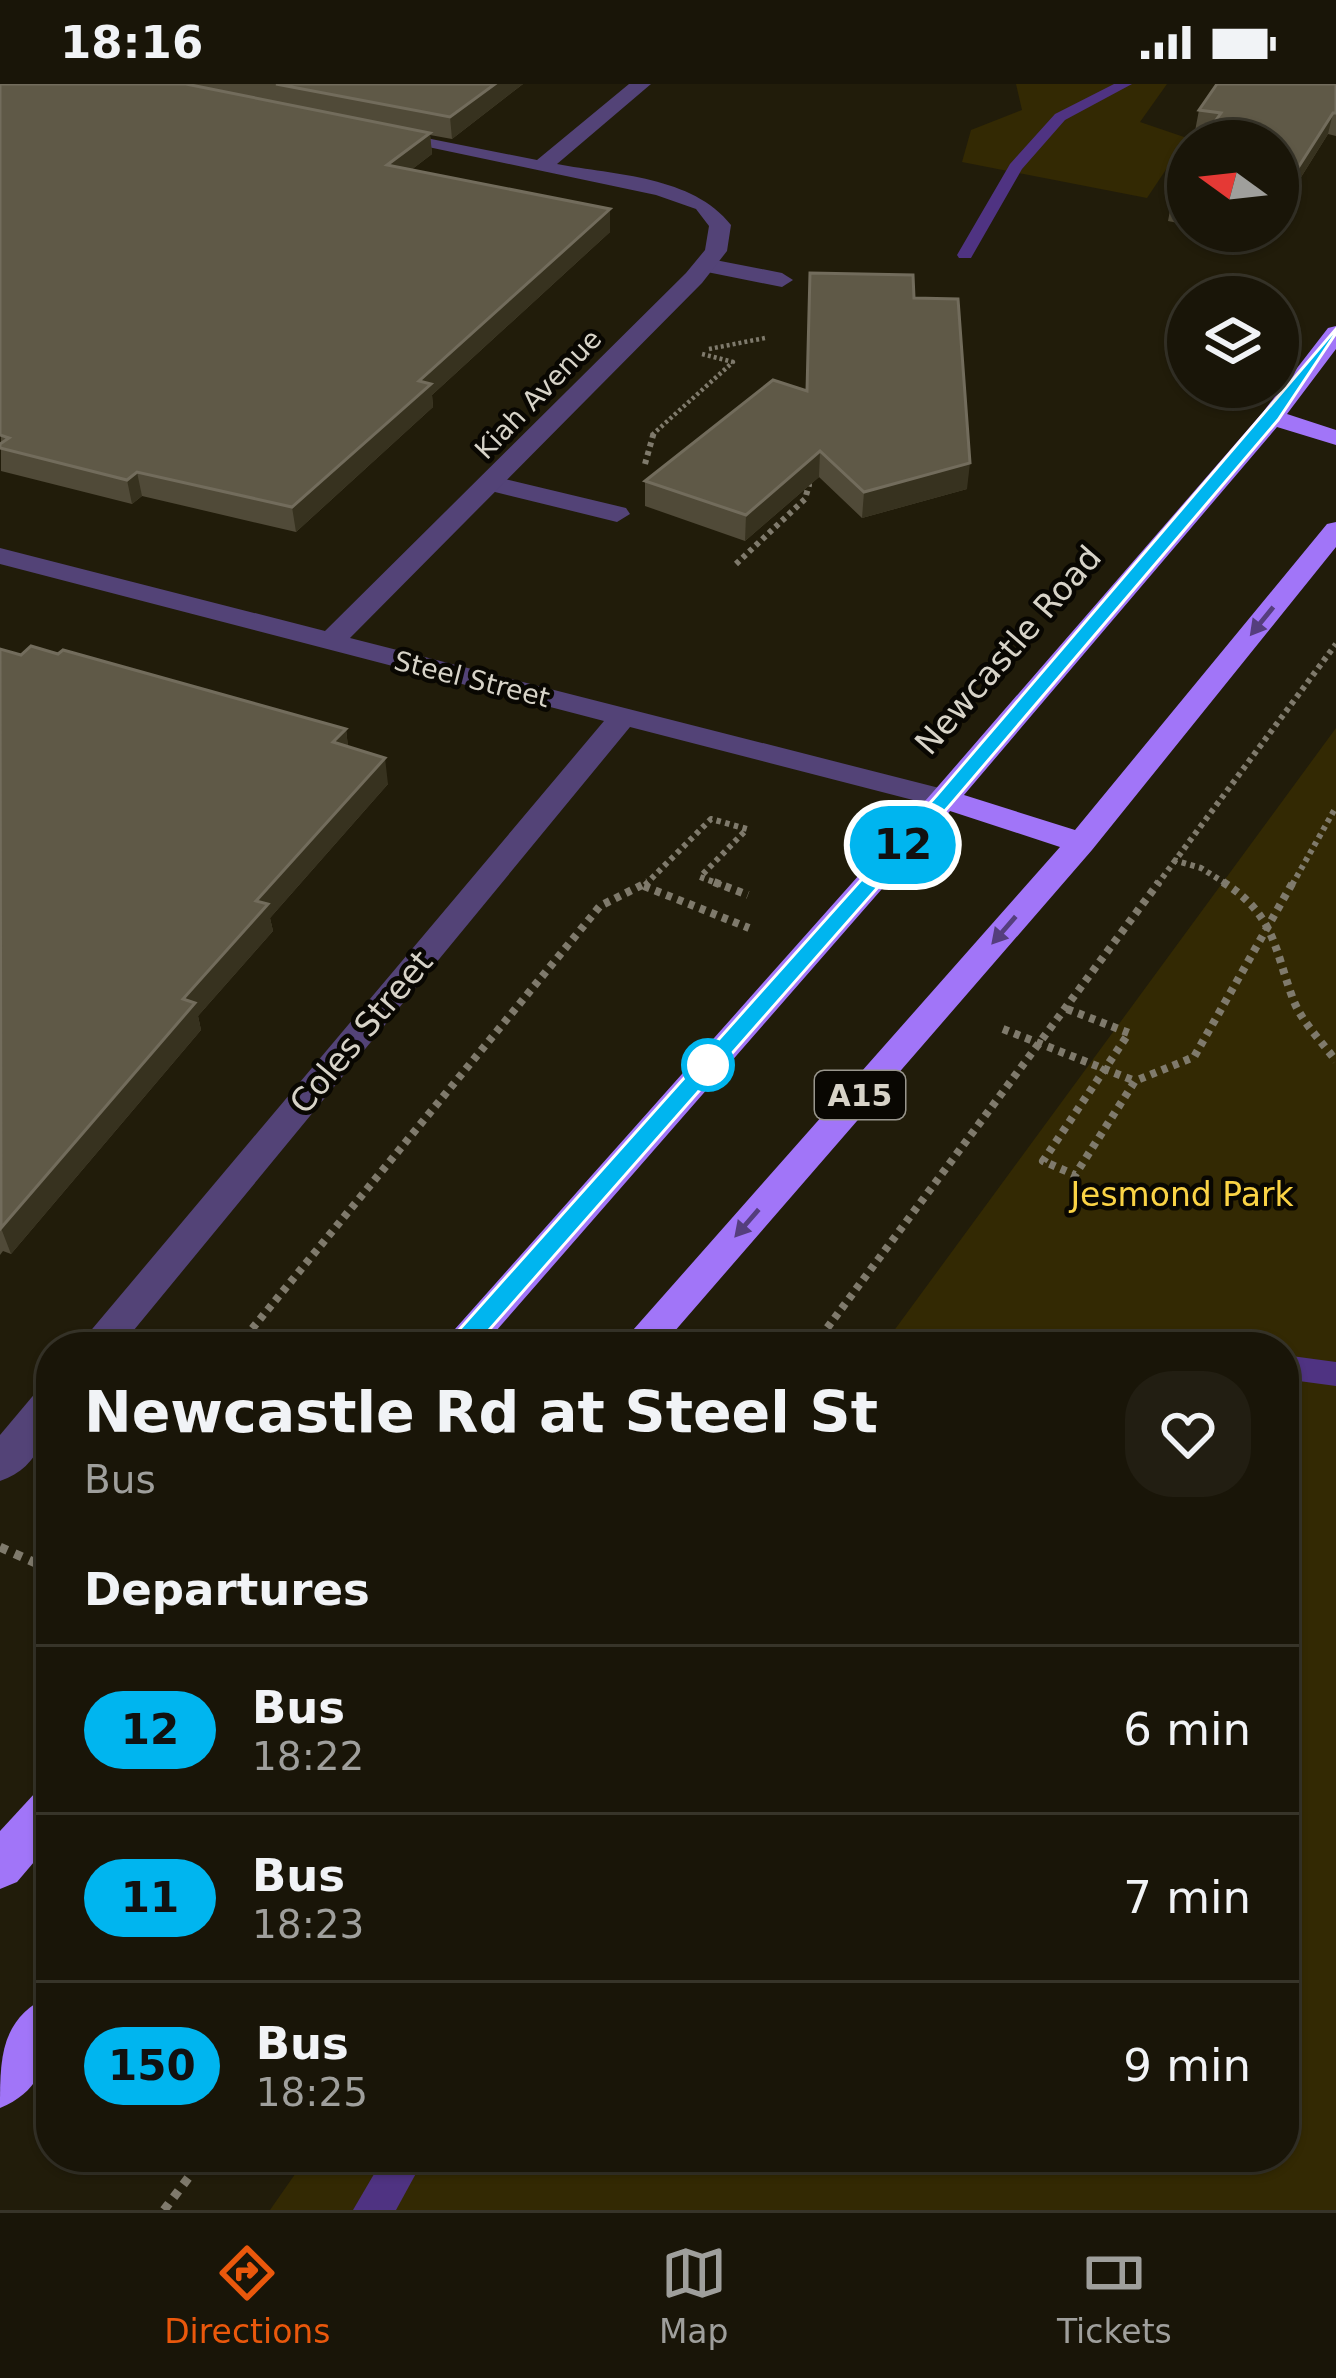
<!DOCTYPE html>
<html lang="en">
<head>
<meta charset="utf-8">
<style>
	:root { --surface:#191508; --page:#221e12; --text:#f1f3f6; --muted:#9f9f9c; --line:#373429; --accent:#ea580c }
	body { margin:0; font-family:"DejaVu Sans",sans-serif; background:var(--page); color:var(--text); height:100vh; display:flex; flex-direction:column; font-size:45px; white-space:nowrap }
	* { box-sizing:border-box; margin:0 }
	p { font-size:39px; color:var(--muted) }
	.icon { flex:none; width:66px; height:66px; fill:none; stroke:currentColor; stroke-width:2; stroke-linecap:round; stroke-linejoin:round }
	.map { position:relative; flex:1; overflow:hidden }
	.sheet { position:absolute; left:36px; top:1248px; width:1263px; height:840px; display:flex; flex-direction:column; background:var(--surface); border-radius:48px; box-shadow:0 3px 9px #0004,0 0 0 3px var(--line) }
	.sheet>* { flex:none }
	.badge { padding:0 24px; border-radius:39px; font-size:42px; line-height:78px }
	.needle { width:78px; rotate:285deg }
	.buttons { position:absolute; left:1167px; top:36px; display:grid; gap:24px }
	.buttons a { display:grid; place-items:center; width:132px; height:132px; border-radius:50%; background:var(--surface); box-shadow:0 3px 9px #0004,0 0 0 3px var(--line); font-size:60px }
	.map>.badge { position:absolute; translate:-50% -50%; box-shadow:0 0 0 6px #fff }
	h2 { padding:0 48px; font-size:45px; line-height:108px }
	.round { display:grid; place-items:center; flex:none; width:126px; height:126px; border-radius:48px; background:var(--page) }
	.summary { display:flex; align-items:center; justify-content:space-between; height:204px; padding:0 48px }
	h1 { font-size:57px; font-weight:800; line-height:90px }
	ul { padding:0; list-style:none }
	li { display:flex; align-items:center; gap:36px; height:168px; padding:0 48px; border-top:3px solid var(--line) }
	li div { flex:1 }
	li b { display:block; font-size:45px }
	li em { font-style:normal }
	li .badge { min-width:132px; font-weight:700; text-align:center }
	.status { display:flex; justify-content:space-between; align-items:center; height:84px; padding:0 60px; background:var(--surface); direction:ltr }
	.status svg { height:33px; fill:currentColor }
	.tabs { display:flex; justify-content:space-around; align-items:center; height:168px; border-top:3px solid var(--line); background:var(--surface); font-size:33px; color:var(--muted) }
	.tabs a { display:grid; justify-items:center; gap:6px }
	.tabs .current { color:var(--accent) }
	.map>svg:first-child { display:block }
	.green { fill:#332903 }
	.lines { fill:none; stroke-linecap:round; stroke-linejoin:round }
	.stream { fill:#4f3382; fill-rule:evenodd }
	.path-far3 { stroke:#7f7a6c; stroke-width:4.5; stroke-dasharray:3 3; stroke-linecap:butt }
	.path-far2 { stroke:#7f7a6c; stroke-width:6; stroke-dasharray:4.5 4.5; stroke-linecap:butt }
	.path-far1 { stroke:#7f7a6c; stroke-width:8; stroke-dasharray:6 6; stroke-linecap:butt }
	.path { stroke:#7f7a6c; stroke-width:9; stroke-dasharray:8 8; stroke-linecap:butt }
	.lane { fill:#534377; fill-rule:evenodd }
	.street { fill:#534377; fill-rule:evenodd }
	.highway { fill:#a175f8; fill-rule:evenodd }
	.wall { fill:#504a38 }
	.shaded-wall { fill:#37321f }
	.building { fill:#5f5947; stroke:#726c5c; stroke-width:3 }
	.oneway { fill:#553e7d }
	.line { fill:#00b5ef; stroke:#fff; stroke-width:3 }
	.stop-dot { fill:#fff; stroke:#00b5ef; stroke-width:6 }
	.labels { text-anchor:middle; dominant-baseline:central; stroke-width:9; stroke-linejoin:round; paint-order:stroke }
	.far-street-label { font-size:27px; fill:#d7d3c8; stroke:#090702 }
	.shield { fill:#090702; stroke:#99968d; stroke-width:3 }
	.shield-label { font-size:30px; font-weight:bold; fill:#d7d3c8 }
	.street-label { font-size:33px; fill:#d7d3c8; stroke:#090702 }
	.park-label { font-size:33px; fill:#fad345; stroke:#090702 }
</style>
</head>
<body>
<div class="status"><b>18:16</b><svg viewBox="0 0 49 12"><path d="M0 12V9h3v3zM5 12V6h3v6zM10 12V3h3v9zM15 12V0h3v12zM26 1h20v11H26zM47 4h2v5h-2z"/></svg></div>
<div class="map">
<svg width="1336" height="2126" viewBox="0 0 1336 2126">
	<rect width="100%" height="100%" fill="#211c0a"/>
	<g class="green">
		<path d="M 1016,0 L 1167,0 L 1140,38 L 1187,54 L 1147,114 L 962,78 L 971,46 L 1022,26 Z"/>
		<path d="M 1336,644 L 1336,2126 L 270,2126 L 307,2073 L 1284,2073 L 1284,1263 L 882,1263 Z"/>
	</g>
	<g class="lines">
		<g class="stream">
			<path d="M 1114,0 L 1132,0 L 1065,36 L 1022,85 L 971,174 L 959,174 L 957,171 L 1010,80 L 1055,30 Z"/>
			<path d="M 1284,1271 L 1336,1278 L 1336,1302 L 1284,1295 Z"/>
			<path d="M 384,2073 L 425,2073 L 396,2126 L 353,2126 Z"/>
		</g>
		<g class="path-far3">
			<path d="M 709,265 L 765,254"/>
			<path d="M 652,351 L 733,278 L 702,270"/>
		</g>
		<g class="path-far2">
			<path d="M 645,380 L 654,348"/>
			<path d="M 736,480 L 805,415 L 809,401 L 804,393"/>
			<path d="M 1173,776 L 1201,784 L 1228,801"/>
			<path d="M 645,801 L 711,735 L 747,745 L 700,793 L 722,801"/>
			<path d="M 1157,801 L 1336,560"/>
			<path d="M 1292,801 L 1336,723"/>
		</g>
		<g class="path-far1">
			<path d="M 714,798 L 748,811"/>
			<path d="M 1223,798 C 1275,831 1274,864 1293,915 C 1301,937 1322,958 1336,977"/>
			<path d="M 644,802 L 749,844"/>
			<path d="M 1067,925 L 1129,949 L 1043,1077 L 1075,1091 L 1135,997 L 1194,973 L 1293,798"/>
			<path d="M 1003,945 L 1135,997"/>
			<path d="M 237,1263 L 600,822 L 648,798"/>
			<path d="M 813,1263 L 1159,798"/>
		</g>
		<g class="path">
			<path d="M 0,1463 L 51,1486"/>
			<path d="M 164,2126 L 204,2073"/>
		</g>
		<g class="lane">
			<path d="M 705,174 L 782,189 L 793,196 L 782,203 L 697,186 L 697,176 Z"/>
			<path d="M 492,392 L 626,424 L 630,430 L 617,438 L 483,405 L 483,395 Z"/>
		</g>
		<g class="street">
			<path d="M 629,0 L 651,0 L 557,80 C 615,91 693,92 731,141 L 727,167 L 702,199 L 350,554 L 955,708 L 959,715 L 944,724 L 630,643 L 120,1263 L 77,1263 L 604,637 L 0,480 L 0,464 L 325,547 L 686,189 L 705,166 L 709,142 L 696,125 L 656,111 L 376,52 L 386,46 L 537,76 Z"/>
			<path d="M 51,1303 C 51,1342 42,1383 0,1397 L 0,1351 L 37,1307 Z"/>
		</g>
		<g class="highway">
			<path d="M 1336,242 L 1336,265 L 1287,330 L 1336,346 L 1336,361 L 1277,343 L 964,711 L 1075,746 L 1327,440 L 1336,438 L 1336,463 L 1092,766 L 661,1263 L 618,1263 L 1060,763 L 950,727 L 482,1263 L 439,1263 L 933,708 L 1263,328 L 1328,244 Z"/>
			<path d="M 51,1702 L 51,1758 L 17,1798 L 0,1805 L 0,1747 L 35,1709 Z"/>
			<path d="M 51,1911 C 51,1959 51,2003 0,2024 C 0,1974 0,1934 51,1911 Z"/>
		</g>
	</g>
	<g class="wall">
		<path d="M 0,0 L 523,0 L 452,55 L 430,51 L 432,70 L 411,86 L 610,148 L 432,311 L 433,323 L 296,448 L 142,412 L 132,420 L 1,387 Z"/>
		<path d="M 1336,0 L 1336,52 L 1328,50 L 1278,130 L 1278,57 L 1195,47 L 1199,26 Z"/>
		<path d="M 1188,92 L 1188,141 L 1168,137 L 1172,115 Z"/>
		<path d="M 1219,147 L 1267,147 L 1262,155 Z"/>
		<path d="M 914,214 L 967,405 L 862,434 L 819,393 L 745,457 L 645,422 L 645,397 L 806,306 Z"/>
		<path d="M 0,565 L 21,571 L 58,570 L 346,645 L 348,663 L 388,700 L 270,834 L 273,847 L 198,932 L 201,946 L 11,1170 L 3,1167 L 0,1171 Z"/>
	</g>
	<g class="shaded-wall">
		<path d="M 495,0 L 523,0 L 452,55 L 450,33 Z"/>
		<path d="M 1333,29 L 1328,50 L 1278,130 L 1278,115 Z"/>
		<path d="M 430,49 L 432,70 L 389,103 L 387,81 Z"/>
		<path d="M 610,125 L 610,148 L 432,311 L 433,323 L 296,448 L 292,423 L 419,297 Z"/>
		<path d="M 820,367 L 819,393 L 745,457 L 746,431 Z"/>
		<path d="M 970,379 L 967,405 L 862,434 L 864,408 Z"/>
		<path d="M 137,388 L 142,412 L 132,420 L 127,396 Z"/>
		<path d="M 346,645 L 349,671 L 333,658 Z"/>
		<path d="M 385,674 L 388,700 L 270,834 L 273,847 L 198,932 L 201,946 L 11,1170 L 1,1144 L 183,915 L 256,817 Z"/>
	</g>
	<g class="building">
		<path d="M 0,0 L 186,0 L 430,49 L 387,81 L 610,125 L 419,297 L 431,300 L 292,423 L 137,388 L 127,396 L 0,364 L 0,360 L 9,354 L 0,351 Z"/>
		<path d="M 276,0 L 495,0 L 450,33 Z"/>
		<path d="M 1217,0 L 1336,0 L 1336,29 L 1333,29 L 1278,115 L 1278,57 L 1201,57 L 1221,29 L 1199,26 Z"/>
		<path d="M 1188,92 L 1188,118 L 1172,115 Z"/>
		<path d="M 810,189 L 913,191 L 914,214 L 958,215 L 970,379 L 864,408 L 820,367 L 746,431 L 645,397 L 773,296 L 807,307 Z"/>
		<path d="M 31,562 L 58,570 L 63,566 L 346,645 L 333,658 L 385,674 L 256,817 L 268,820 L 183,915 L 195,919 L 1,1144 L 0,565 L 21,571 Z"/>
	</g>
	<defs><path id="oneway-solid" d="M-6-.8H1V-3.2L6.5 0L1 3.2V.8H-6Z" transform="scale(3)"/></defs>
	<g class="oneway">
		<use href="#oneway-solid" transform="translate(1262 537) rotate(129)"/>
		<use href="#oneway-solid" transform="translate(1004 846) rotate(131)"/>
		<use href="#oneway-solid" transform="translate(747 1139) rotate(131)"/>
	</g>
	<path class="line" d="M 1336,245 L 1336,249 L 1278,336 L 951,720 L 468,1270 L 450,1270 L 450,1256 L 937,711 Z"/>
	<circle class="stop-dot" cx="708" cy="981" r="24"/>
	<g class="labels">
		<g class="far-street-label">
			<text transform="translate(538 310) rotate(-46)">Kiah Avenue</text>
			<text transform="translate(472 595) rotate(14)">Steel Street</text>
		</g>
		<rect class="shield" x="815" y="987" width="90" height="48" rx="9"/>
		<g class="shield-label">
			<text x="860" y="1011">A15</text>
		</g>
		<g class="street-label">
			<text transform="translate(1008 566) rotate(-49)">Newcastle Road</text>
			<text transform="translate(361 948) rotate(-50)">Coles Street</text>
		</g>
		<g class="park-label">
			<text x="1182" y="1110">Jesmond Park</text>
		</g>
	</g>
</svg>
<div class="buttons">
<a><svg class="needle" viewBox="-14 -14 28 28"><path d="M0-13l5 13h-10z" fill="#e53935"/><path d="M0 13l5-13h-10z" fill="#9f9f9c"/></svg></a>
<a><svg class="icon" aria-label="layers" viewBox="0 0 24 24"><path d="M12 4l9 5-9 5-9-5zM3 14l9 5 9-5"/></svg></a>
</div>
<b class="badge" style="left:903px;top:761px;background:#00b5ef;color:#111">12</b>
<section class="sheet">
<div class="summary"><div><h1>Newcastle Rd at Steel St</h1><p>Bus</p></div><a class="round"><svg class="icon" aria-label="heart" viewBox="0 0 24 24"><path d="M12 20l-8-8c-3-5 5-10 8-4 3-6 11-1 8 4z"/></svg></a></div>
<h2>Departures</h2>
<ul>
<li><span class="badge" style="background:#00b5ef;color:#111">12</span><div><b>Bus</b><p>18:22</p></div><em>6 min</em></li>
<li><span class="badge" style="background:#00b5ef;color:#111">11</span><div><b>Bus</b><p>18:23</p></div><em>7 min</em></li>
<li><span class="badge" style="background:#00b5ef;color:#111">150</span><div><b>Bus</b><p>18:25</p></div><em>9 min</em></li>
</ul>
</section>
</div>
<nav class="tabs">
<a class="current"><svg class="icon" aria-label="directions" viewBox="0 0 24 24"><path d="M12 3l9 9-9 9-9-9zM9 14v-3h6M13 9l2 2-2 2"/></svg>Directions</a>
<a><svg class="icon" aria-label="map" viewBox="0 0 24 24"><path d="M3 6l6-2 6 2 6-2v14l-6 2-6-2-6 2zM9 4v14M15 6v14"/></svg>Map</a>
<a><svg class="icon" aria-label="tickets" viewBox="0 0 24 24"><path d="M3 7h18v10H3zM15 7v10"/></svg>Tickets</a>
</nav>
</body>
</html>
